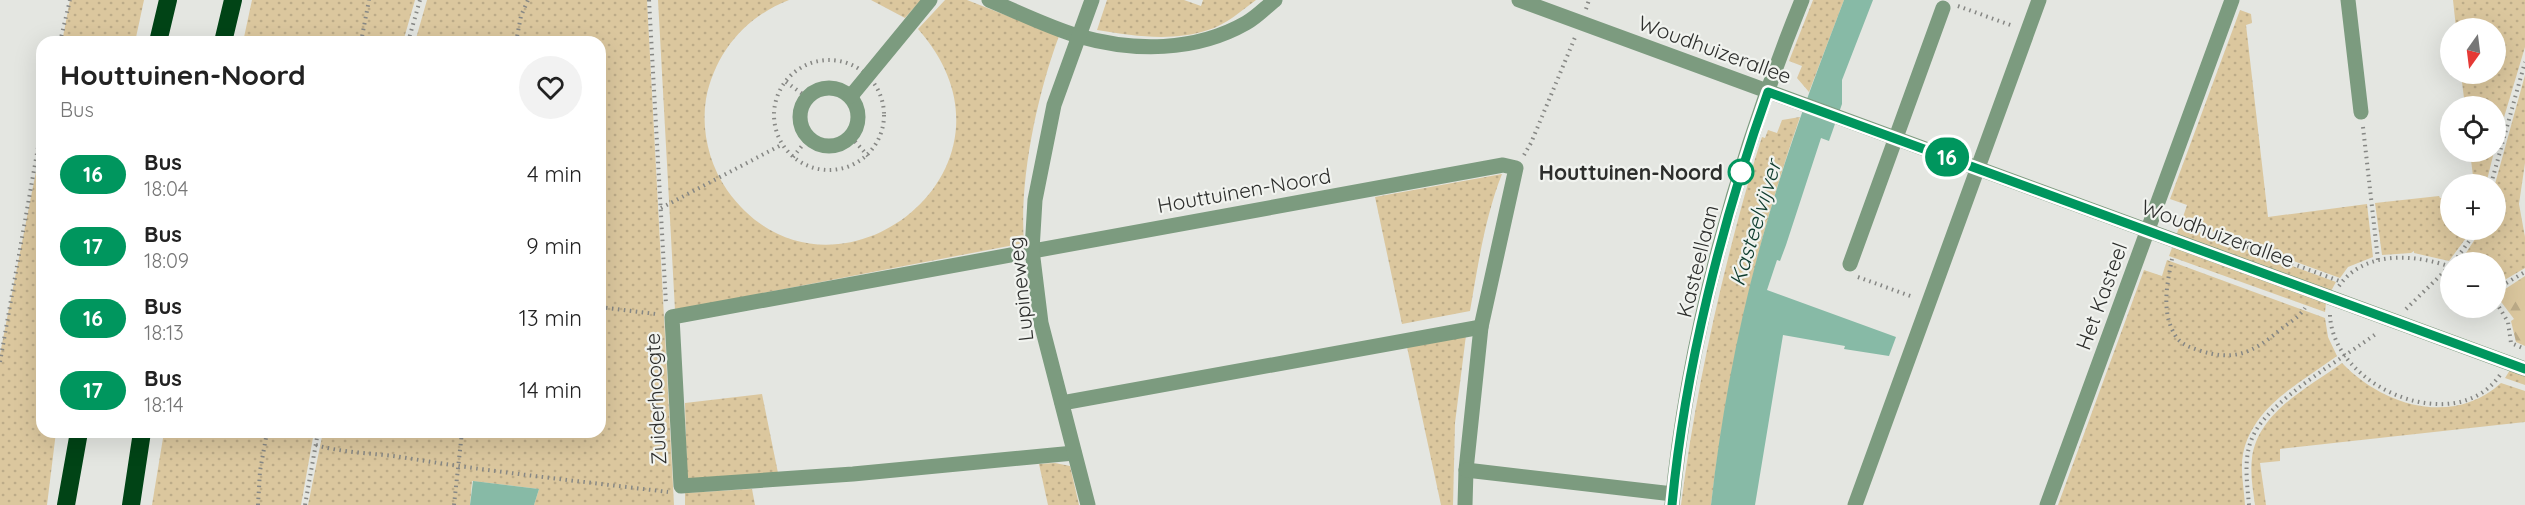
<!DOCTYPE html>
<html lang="en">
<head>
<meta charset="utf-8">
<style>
	:root { --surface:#fff; --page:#f2f2f2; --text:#222; --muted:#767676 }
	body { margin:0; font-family:Quicksand,sans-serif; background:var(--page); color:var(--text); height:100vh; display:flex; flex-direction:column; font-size:22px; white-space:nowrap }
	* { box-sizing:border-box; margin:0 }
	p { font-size:20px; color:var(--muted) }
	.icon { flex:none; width:33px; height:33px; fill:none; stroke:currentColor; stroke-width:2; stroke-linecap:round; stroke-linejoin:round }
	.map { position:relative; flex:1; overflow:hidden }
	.sheet { position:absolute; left:36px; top:36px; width:570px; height:402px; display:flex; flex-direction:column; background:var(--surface); border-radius:18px; box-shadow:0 6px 24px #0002 }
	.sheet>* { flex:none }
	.badge { padding:0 12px; border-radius:20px; font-size:21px; line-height:39px }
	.needle { width:39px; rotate:194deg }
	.fabs { position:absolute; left:2440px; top:18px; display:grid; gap:12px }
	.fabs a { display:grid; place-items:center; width:66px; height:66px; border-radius:50%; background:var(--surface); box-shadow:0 6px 24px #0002; font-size:30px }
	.map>.badge { position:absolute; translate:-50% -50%; box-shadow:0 0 0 3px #fff }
	.round { display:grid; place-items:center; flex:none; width:63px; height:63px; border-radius:32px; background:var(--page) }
	.summary { display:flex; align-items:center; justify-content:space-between; height:102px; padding:0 24px }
	h1 { font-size:28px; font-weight:700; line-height:45px }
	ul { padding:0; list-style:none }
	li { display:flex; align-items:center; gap:18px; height:72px; padding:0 24px }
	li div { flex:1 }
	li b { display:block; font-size:22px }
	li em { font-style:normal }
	li .badge { min-width:66px; font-weight:700; text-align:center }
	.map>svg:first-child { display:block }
	.green { fill:url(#green-dots) }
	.forest { fill:url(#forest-firs) }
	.water { fill:#87baa6 }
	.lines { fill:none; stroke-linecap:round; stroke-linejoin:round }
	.path { stroke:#868784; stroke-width:4; stroke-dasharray:1.5 4.5; stroke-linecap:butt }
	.minor { stroke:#7c9b7f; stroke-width:15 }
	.highway { stroke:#014416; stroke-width:18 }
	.line-casing { stroke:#fff; stroke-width:14 }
	.line { stroke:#00965e; stroke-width:9 }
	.stop-dot { fill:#fff; stroke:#00965e; stroke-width:3 }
	.labels { text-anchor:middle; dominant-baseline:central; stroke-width:4.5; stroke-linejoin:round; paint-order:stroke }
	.street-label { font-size:21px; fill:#2d2e2c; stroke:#f1f3ef }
	.stop-label { font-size:21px; font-weight:bold; fill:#2d2e2c; stroke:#f1f3ef; text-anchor:end }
	.water-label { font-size:22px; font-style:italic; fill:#0e3b2d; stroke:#f1f3ef }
</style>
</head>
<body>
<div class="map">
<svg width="2525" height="505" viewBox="0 0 2525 505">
	<defs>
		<pattern id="green-dots" width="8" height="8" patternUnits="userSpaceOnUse" patternTransform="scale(1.5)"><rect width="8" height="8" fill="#dbc79e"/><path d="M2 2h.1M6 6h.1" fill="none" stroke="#bcab88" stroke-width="1.8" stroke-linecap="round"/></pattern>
		<pattern id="forest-firs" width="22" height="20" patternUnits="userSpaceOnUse" patternTransform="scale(1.5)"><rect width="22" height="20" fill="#dbc79e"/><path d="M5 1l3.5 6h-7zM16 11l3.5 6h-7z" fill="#bcab88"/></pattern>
	</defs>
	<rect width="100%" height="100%" fill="#e4e6e1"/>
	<g class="green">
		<path d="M 70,0 L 144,0 L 135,42 L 62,42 Z"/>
		<path d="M 252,0 L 415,0 L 403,42 L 243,42 Z"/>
		<path d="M 427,0 L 647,0 L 674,505 L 534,505 L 539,489 L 472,481 L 470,505 L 308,505 L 323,432 L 600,432 L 600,42 L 415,42 Z"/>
		<path d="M 658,0 L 789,0 C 745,17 715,53 706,99 C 701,130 709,164 727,190 C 827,331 1044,171 918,29 L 945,0 L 967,0 L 1059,36 C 1037,95 1019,180 1024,243 L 675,310 Z"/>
		<path d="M 871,0 L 921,0 L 905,18 Z"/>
		<path d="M 1107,0 L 1184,0 L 1201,6 L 1203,0 L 1256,0 C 1242,10 1226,25 1208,30 C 1172,42 1134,36 1097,30 Z"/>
		<path d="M 1813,0 L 1844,0 L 1809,92 L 1797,78 L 1802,66 L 1789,61 Z"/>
		<path d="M 2453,0 L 2525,0 L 2525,47 L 2496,144 L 2496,106 L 2465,106 L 2461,74 L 2496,74 L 2496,28 L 2456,28 Z"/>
		<path d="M 2240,10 L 2251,14 L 2252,23 L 2246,25 L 2268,217 L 2367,204 L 2373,257 L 2348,267 L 2340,278 L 2182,220 L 2187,205 L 2170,199 Z"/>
		<path d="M 2525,75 L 2525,163 L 2519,204 L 2525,237 L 2525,268 L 2496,285 L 2496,262 L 2460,262 L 2481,230 L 2496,230 L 2495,184 Z"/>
		<path d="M 1800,117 C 1756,243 1727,373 1711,505 L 1681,505 C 1696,387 1722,272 1755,159 L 1762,137 L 1765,138 L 1768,130 L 1777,133 L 1782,120 Z"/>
		<path d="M 42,141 L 42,432 L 56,432 L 47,505 L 0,505 L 0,354 Z"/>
		<path d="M 2470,152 L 2494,152 L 2486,184 L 2474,184 Z"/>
		<path d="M 1502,174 C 1485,217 1478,265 1470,311 L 1402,324 L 1375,197 Z"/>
		<path d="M 2439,196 L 2440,198 L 2451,197 L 2451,230 L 2472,230 L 2449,261 L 2414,253 L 2414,251 L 2411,253 L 2382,255 L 2375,203 Z"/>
		<path d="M 2180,225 L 2336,282 L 2331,291 L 2176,236 Z"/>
		<path d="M 2173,245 L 2326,303 L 2325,312 L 2169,256 Z"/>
		<path d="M 2167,260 L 2325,318 L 2328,337 L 2337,356 C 2300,383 2253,406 2243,454 C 2240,470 2244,488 2245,505 L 2058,505 L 2144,270 L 2162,276 Z"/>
		<path d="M 1466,335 L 1455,423 L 1453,505 L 1441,505 L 1407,347 Z"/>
		<path d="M 2342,363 C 2383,406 2453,427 2501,383 L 2525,391 L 2525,422 L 2280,449 L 2280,461 L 2260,463 L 2266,505 L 2255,505 C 2253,490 2250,474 2252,458 C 2258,412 2308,388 2342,363 Z"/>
		<path d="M 2510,370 L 2525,375 L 2525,385 L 2505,378 Z"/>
		<path d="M 762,394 L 778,473 L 687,479 L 685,403 Z"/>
		<path d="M 164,432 L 314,432 L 301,505 L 152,505 Z"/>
		<path d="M 1055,463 L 1070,466 L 1079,505 L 1048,505 L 1039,464 Z"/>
		<path d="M 752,489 L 755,505 L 685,505 L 685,493 Z"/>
	</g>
	<path class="forest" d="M 2525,276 L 2525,346 L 2516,342 L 2511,321 L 2514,319 L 2496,295 Z"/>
	<g class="water">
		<path d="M 1844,0 L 1873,0 L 1842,80 L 1842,104 L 1829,141 L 1821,138 L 1786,245 L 1780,261 L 1777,260 L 1767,290 L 1896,337 L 1889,356 L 1844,349 L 1845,346 L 1783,335 L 1755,505 L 1711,505 C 1722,407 1741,310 1769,215 C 1790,142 1817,71 1844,0 Z"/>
		<path d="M 473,481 L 539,489 L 534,505 L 470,505 Z"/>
	</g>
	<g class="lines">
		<g class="path">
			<path d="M 649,0 L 666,304"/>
			<path d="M 1958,6 L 2013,26"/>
			<path d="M 1586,9 L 1589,0"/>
			<path d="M 60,42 L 70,0"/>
			<path d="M 361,42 L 369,0"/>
			<path d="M 408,42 L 420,0"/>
			<path d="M 516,42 L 521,16 L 528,0"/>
			<circle cx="829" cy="115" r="55"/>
			<path d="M 786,82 L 808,98"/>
			<path d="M 2363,127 L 2378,260"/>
			<path d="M 851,137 L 868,156"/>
			<path d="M 1524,155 L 1531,143 L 1576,35"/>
			<path d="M 793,157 L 809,137"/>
			<path d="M 2491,184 L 2525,62"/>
			<path d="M 661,208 L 783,144"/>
			<path d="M 2168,218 L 2342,282"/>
			<path d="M 2172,259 C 2167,284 2161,312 2175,335 C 2180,344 2189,347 2198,350 C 2234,362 2253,353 2281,329 C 2289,323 2299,317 2305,308"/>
			<path d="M 2454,262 L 2477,230"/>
			<path d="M 1858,277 L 1913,297"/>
			<path d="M 2339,286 C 2364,250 2415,254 2451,267"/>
			<path d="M 2496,289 L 2525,272"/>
			<path d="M 2496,302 L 2508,322 L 2511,343 L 2525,349"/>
			<path d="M 600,307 L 656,314"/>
			<path d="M 2406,309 L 2450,266"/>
			<path d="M 2330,315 C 2333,388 2456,439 2500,375"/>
			<path d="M 0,362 L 42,125"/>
			<path d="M 316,445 C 343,453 373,453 401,457 C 490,472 579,481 668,492"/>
			<path d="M 258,505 L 260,471 L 267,432"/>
			<path d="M 305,505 L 318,432"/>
			<path d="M 454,505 L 462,432"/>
			<path d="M 2249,505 C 2247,482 2243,457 2253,436 C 2269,400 2344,358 2377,333"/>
		</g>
		<g class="minor">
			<path d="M 989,0 C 1018,12 1048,27 1078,36 C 1134,52 1195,52 1246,23 C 1257,17 1266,7 1275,0"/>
			<path d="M 1519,0 L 2525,369"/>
			<path d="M 2348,0 L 2361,112"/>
			<circle cx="829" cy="117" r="29"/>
			<path d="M 851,96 L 930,0"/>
			<path d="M 1850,264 L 1943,8"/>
			<path d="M 1062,403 L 1481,327"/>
			<path d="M 1074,453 L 853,474 L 681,486 L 672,317 L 1503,165 L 1516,168 L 1481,327 L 1466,470 L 1465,505"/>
			<path d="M 1466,470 L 1673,494"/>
			<path d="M 1088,505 L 1041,323 L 1032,250 L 1035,200 L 1054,105 L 1092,0"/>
			<path d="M 1672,505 C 1688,335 1738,158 1802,0"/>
			<path d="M 1855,505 L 2039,0"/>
			<path d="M 2047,505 L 2232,0"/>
		</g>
		<g class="highway">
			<path d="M 158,42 L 168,0"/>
			<path d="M 223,42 L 233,0"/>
			<path d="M 66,505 L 79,432"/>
			<path d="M 131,505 L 142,432"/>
		</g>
	</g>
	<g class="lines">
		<g class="line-casing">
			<path id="line" d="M 1672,505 C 1685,368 1722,221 1768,92 L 2525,369"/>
		</g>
		<use href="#line" class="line"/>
	</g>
	<circle class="stop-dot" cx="1741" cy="172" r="12"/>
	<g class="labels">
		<g class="street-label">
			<text transform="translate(1715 49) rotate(20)">Woudhuizerallee</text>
			<text transform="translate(1244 190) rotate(-10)">Houttuinen-Noord</text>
			<text transform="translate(2218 233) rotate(20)">Woudhuizerallee</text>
			<text transform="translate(1697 261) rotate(-76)">Kasteellaan</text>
			<text transform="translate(1020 289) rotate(-96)">Lupineweg</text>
			<text transform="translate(2101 296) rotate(-70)">Het Kasteel</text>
			<text transform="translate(655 399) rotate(-93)">Zuiderhoogte</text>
		</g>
		<g class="stop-label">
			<text x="1723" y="172">Houttuinen-Noord</text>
		</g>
		<g class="water-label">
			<text transform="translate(1755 223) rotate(-73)">Kasteelvijver</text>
		</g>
	</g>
</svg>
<div class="fabs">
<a><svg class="needle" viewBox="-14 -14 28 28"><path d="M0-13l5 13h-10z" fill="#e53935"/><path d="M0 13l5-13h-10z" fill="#767676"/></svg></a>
<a><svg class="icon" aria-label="locate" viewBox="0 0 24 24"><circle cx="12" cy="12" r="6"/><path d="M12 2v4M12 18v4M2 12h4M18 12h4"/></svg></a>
<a>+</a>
<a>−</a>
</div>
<b class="badge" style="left:1947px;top:157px;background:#00965e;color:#fff">16</b>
<section class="sheet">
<div class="summary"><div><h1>Houttuinen-Noord</h1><p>Bus</p></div><a class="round"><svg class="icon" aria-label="heart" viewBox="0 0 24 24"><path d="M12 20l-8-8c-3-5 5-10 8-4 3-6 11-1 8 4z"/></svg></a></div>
<ul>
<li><span class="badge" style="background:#00965e;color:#fff">16</span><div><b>Bus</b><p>18:04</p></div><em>4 min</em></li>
<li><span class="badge" style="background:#00965e;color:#fff">17</span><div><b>Bus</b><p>18:09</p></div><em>9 min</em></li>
<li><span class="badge" style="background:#00965e;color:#fff">16</span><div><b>Bus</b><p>18:13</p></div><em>13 min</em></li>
<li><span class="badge" style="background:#00965e;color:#fff">17</span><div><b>Bus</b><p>18:14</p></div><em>14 min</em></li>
</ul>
</section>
</div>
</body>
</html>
